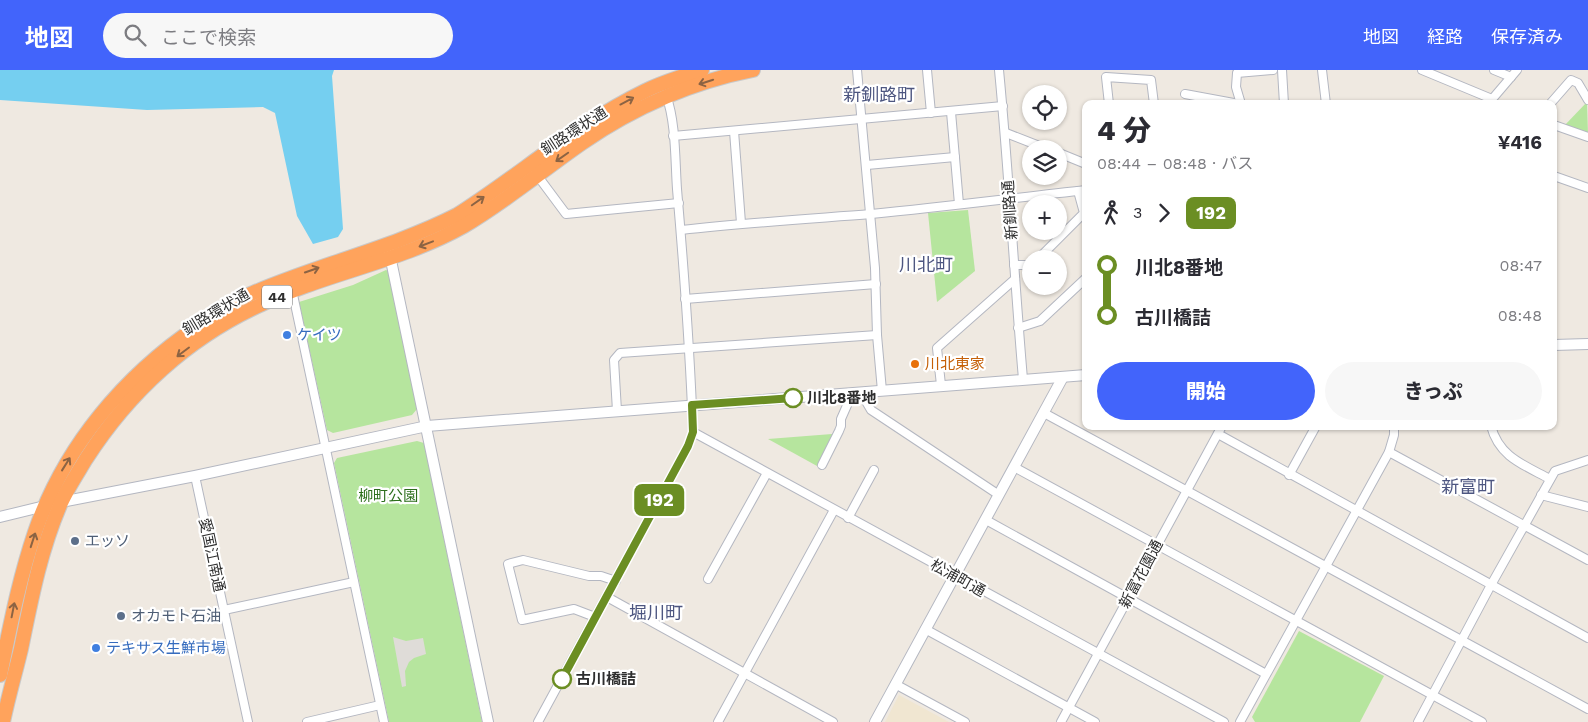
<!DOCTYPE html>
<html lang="ja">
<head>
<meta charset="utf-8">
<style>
	:root { --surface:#fff; --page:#f7f7f7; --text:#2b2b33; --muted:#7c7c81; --accent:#4264fb }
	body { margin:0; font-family:"Work Sans","Noto Sans JP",sans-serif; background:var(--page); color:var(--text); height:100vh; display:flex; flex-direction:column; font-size:19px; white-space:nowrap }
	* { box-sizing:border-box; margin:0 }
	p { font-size:16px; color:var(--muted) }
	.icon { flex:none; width:28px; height:28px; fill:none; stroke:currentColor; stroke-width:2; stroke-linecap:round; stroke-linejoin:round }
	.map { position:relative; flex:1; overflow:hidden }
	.details { position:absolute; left:1082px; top:30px; width:475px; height:330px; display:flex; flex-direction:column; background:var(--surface); border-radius:10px; box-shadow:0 1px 4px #0004 }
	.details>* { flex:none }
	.badge { padding:0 10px; border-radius:8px; font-size:18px; line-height:32px }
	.controls { position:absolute; left:1022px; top:15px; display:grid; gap:10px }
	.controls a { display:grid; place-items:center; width:45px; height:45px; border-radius:50%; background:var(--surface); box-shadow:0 1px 4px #0004; font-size:25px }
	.map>.badge { position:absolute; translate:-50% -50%; box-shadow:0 0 0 2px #fff }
	.legs { display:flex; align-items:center; gap:8px; height:55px; padding:0 15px; font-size:16px }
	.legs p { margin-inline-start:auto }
	.headline { display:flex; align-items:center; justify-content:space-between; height:85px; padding:0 15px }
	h1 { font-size:28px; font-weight:800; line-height:38px }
	.primary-button { display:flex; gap:10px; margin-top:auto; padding:10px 15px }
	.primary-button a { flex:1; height:58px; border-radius:30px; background:var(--accent); color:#fff; font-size:20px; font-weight:800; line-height:58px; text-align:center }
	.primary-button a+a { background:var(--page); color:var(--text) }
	ul { padding:0 15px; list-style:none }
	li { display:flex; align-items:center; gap:18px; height:50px; font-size:19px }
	li i { display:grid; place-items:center; width:8px; height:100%; margin:0 6px; background:currentColor }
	li i::after { content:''; width:12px; height:12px; margin:-6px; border:4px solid; border-radius:50%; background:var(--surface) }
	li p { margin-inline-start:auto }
	li:first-child i { background:linear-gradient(#0000 50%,currentColor 0) }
	li:last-child i { background:linear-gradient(currentColor 50%,#0000 0) }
	header { display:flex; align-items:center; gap:30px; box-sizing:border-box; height:70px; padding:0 25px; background:var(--accent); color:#fff }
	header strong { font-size:24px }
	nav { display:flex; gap:28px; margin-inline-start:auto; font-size:18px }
	.search { width:350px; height:45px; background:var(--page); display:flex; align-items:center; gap:12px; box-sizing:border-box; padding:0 18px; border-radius:28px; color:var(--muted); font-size:19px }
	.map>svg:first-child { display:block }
	.education { fill:#f0e6d1 }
	.green { fill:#b6e59e }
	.plaza { fill:#dfdcd8 }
	.water { fill:#75cff0 }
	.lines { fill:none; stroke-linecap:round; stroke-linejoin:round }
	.street-casing { stroke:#b4b7c1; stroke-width:10 }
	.secondary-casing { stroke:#b4b7c1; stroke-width:12 }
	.highway-casing { stroke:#c9c9c9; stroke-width:16 }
	.street { stroke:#fff; stroke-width:8 }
	.secondary { stroke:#fff; stroke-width:10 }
	.highway { stroke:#ffa35c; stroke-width:14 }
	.oneway { stroke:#8c6343 }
	.line-1-casing { stroke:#fff; stroke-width:11 }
	.line-1 { stroke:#6b8e23; stroke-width:8 }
	.shop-dot { fill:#3f7fe0; stroke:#fff; stroke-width:2 }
	.food-dot { fill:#e8710a; stroke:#fff; stroke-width:2 }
	.stop-1-dot { fill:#fff; stroke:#6b8e23; stroke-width:2.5 }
	.service-dot { fill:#5c6f8a; stroke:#fff; stroke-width:2 }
	.labels { text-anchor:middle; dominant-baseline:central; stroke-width:4.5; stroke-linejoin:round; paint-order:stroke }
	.shield { fill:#fff; stroke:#6d6d6d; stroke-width:1 }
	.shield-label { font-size:14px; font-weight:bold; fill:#2e2e2e }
	.street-label { font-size:15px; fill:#2e2e2e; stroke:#fff }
	.shop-label { font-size:15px; fill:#366cbe; stroke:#fff; text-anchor:start }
	.food-label { font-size:15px; fill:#c56008; stroke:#fff; text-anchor:start }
	.stop-label { font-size:15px; font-weight:bold; fill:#2e2e2e; stroke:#fff; text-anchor:start }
	.park-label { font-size:15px; fill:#2c6e1b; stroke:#fff }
	.service-label { font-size:15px; fill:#4e5e75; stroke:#fff; text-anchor:start }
	.quarter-label { font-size:18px; fill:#4d5680; stroke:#fff }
</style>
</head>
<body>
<header>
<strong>地図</strong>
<div class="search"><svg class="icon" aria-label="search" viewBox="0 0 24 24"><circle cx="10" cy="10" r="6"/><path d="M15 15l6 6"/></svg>ここで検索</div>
<nav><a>地図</a><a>経路</a><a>保存済み</a></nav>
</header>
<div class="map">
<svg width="1588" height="652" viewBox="0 0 1588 652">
	<rect width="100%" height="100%" fill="#efe9e1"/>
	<path class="education" d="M 899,625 L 949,652 L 885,652 Z"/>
	<g class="green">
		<path d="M 1587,32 L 1588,65 L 1564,56 Z"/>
		<path d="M 968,140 L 975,201 L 937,232 L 928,143 Z"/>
		<path d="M 386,200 L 390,202 L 417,339 L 412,345 L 333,363 L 327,360 L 299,232 L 353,215 Z"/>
		<path d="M 832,364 L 833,367 L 817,396 L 768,369 Z"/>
		<path d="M 417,371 L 424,373 L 482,652 L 389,652 L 334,393 L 337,388 Z"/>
		<path d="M 1299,561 L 1384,606 L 1360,652 L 1255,652 L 1252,647 Z"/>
	</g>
	<path class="plaza" d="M 393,567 L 406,571 L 423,568 L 426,584 L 414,588 L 409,592 L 405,601 L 406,616 L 402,617 Z"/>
	<path class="water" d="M 0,0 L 334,0 L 332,6 L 343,159 L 338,167 L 313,174 L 297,146 L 275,43 L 263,37 L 147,40 L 0,30 Z"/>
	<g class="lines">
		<g class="street-casing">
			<g id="street">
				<path d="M 857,0 L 875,198 L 877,265 L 882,321"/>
				<path d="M 927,0 L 931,43"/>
				<path d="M 999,0 C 1009,103 1014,206 1023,309"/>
				<path d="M 1282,0 L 1284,34"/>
				<path d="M 1322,0 L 1326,34"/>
				<path d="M 1422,0 L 1492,29"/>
				<path d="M 1494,0 L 1511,7"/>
				<path d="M 1185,24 L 1239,34"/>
				<path d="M 1109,34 L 1106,7 L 1151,10 L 1154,34"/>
				<path d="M 1241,34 L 1236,17 L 1237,3 L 1273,0"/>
				<path d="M 1488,34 L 1517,0"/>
				<path d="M 1550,34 L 1571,10 L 1578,13 L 1588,30"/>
				<path d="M 951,42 L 959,134"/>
				<path d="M 1554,55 L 1588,67"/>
				<path d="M 734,61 L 741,153"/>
				<path d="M 1006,63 L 1047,79"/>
				<path d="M 673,66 L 1003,36"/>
				<path d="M 1059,83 L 1086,94"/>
				<path d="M 867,95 L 955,87"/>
				<path d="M 537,105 L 566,144 L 679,133"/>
				<path d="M 1554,106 L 1588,118"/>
				<path d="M 681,160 C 744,153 807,149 871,144 C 943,137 1014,128 1086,120"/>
				<path d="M 1038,189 L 1084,143 L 1078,121"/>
				<path d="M 1014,195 L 1031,195"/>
				<path d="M 292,220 L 384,652"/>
				<path d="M 685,229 L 876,214"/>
				<path d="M 1018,258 L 1040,251 L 1086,208"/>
				<path d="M 941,315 L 937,278 L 1015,209"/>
				<path d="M 861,323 L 871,340 L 999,425"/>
				<path d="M 617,341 L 614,290 L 620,283 L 877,265"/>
				<path d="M 1044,343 L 1588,639"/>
				<path d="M 1491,356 C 1499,387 1524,395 1550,409"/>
				<path d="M 693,362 L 1224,652"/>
				<path d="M 1218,364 L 1588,568"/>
				<path d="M 1389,382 L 1588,490"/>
				<path d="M 822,395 L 839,361 L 841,356 L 841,349 L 852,324"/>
				<path d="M 1014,397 L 1482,652"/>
				<path d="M 1289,405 L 1316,356"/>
				<path d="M 195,406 L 248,652"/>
				<path d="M 1541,425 L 1588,437"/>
				<path d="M 848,448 L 874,400"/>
				<path d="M 986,450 L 1266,604"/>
				<path d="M 708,509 L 767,403"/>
				<path d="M 607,527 L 833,652"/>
				<path d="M 224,540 L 354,512"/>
				<path d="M 595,547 L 574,539 L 522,550 L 508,494 L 523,490 L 589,506 L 601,506 L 616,511"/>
				<path d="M 925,559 L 1095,652"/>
				<path d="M 895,614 L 965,652"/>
				<path d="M 307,652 L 380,635"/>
				<path d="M 538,652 L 688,376 L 693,362 C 690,281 684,200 677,119 C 675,90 676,52 666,25"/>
				<path d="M 718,652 L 834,440"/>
				<path d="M 1061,652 L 1222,356"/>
				<path d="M 1240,652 L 1389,382 L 1394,365 L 1394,356"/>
				<path d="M 1418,652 L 1491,515 L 1555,401 L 1588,390"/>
			</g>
		</g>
		<g class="secondary-casing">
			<g id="secondary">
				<path d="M 389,181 L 488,652"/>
				<path d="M 1554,275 L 1588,274"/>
				<path d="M 0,447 L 61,432 L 195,406 L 427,356 L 1086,305"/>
				<path d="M 875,652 L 1063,307"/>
			</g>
		</g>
		<g class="highway-casing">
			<g id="highway">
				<path d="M 0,605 C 10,557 19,509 35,462 C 64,377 124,306 198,256 C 215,244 233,231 253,223 C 320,194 392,178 457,145 C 520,105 577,54 645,21 C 663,12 683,6 702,0"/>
				<path d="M 3,652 C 8,628 15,604 21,579 C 31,530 40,482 60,435 C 67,419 77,404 86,389 C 129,322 188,268 260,235 C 325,203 400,192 464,156 C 505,132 543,100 582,73 C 633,38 692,12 753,0"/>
			</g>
		</g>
		<use href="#street" class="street"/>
		<use href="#secondary" class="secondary"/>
		<use href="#highway" class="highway"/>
	</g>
	<defs><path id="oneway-shaft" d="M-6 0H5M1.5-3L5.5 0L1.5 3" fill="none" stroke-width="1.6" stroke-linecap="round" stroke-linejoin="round" transform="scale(1.25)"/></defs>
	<g class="oneway">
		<use href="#oneway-shaft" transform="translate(706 12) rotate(162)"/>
		<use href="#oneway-shaft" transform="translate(627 31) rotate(-28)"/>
		<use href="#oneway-shaft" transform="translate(562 87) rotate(145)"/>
		<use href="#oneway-shaft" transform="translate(478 131) rotate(-35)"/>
		<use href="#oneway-shaft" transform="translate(426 174) rotate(159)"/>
		<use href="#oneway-shaft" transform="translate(312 200) rotate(-19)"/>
		<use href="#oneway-shaft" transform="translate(183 282) rotate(143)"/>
		<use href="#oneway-shaft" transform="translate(66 394) rotate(-58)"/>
		<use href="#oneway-shaft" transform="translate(33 470) rotate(-72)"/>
		<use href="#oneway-shaft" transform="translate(13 540) rotate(-79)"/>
	</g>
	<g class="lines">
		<g class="line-1-casing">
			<path id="line-1" d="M 562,609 L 688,376 L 693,362 L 692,335 L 793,328"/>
		</g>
		<use href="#line-1" class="line-1"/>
	</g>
	<g class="shop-dot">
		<circle cx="287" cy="265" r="5"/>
		<circle cx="96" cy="578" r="5"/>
	</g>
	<circle class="food-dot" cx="915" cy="294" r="5"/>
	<g class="stop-1-dot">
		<circle cx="793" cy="328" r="9"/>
		<circle cx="562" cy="609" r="9"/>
	</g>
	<g class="service-dot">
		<circle cx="75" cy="471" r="5"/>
		<circle cx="121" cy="546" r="5"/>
	</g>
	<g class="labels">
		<rect class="shield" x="262" y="215.5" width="30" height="23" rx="4"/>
		<g class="shield-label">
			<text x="277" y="227">44</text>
		</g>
		<g class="street-label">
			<text transform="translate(574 61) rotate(-33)">釧路環状通</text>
			<text transform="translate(1010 140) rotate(-94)">新釧路通</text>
			<text transform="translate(216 242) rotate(-31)">釧路環状通</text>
			<text transform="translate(212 485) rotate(78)">愛国江南通</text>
			<text transform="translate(1141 504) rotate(-62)">新富花園通</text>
			<text transform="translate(958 508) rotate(29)">松浦町通</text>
		</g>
		<g class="shop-label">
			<text x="297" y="265">ケイツ</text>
			<text x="106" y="578">テキサス生鮮市場</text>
		</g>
		<g class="food-label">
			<text x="925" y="294">川北東家</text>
		</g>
		<g class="stop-label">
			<text x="807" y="328">川北8番地</text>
			<text x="576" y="609">古川橋詰</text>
		</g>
		<g class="park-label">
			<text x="388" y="426">柳町公園</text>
		</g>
		<g class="service-label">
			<text x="85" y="471">エッソ</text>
			<text x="131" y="546">オカモト石油</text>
		</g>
		<g class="quarter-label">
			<text x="879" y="24">新釧路町</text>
			<text x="926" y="194">川北町</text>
			<text x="1468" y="416">新富町</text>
			<text x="656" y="542">堀川町</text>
		</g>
	</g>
</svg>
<div class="controls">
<a><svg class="icon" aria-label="locate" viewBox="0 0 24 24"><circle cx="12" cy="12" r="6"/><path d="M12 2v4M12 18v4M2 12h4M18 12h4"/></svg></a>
<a><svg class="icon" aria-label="layers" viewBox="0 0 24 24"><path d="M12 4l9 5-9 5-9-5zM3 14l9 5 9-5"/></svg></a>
<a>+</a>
<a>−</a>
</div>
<b class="badge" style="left:659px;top:430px;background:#6b8e23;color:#fff">192</b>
<section class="details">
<div class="headline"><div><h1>4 分</h1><p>08:44 – 08:48 · バス</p></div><b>¥416</b></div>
<div class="legs"><svg class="icon" aria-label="walk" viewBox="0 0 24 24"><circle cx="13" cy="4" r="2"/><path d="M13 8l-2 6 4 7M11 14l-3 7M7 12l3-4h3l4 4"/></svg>3<svg class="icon" aria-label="forward" viewBox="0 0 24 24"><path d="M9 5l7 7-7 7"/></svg><b class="badge" style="background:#6b8e23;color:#fff">192</b></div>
<ul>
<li><i style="color:#6b8e23"></i><b>川北8番地</b><p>08:47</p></li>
<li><i style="color:#6b8e23"></i><b>古川橋詰</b><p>08:48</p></li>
</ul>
<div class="primary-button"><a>開始</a><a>きっぷ</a></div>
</section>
</div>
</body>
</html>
